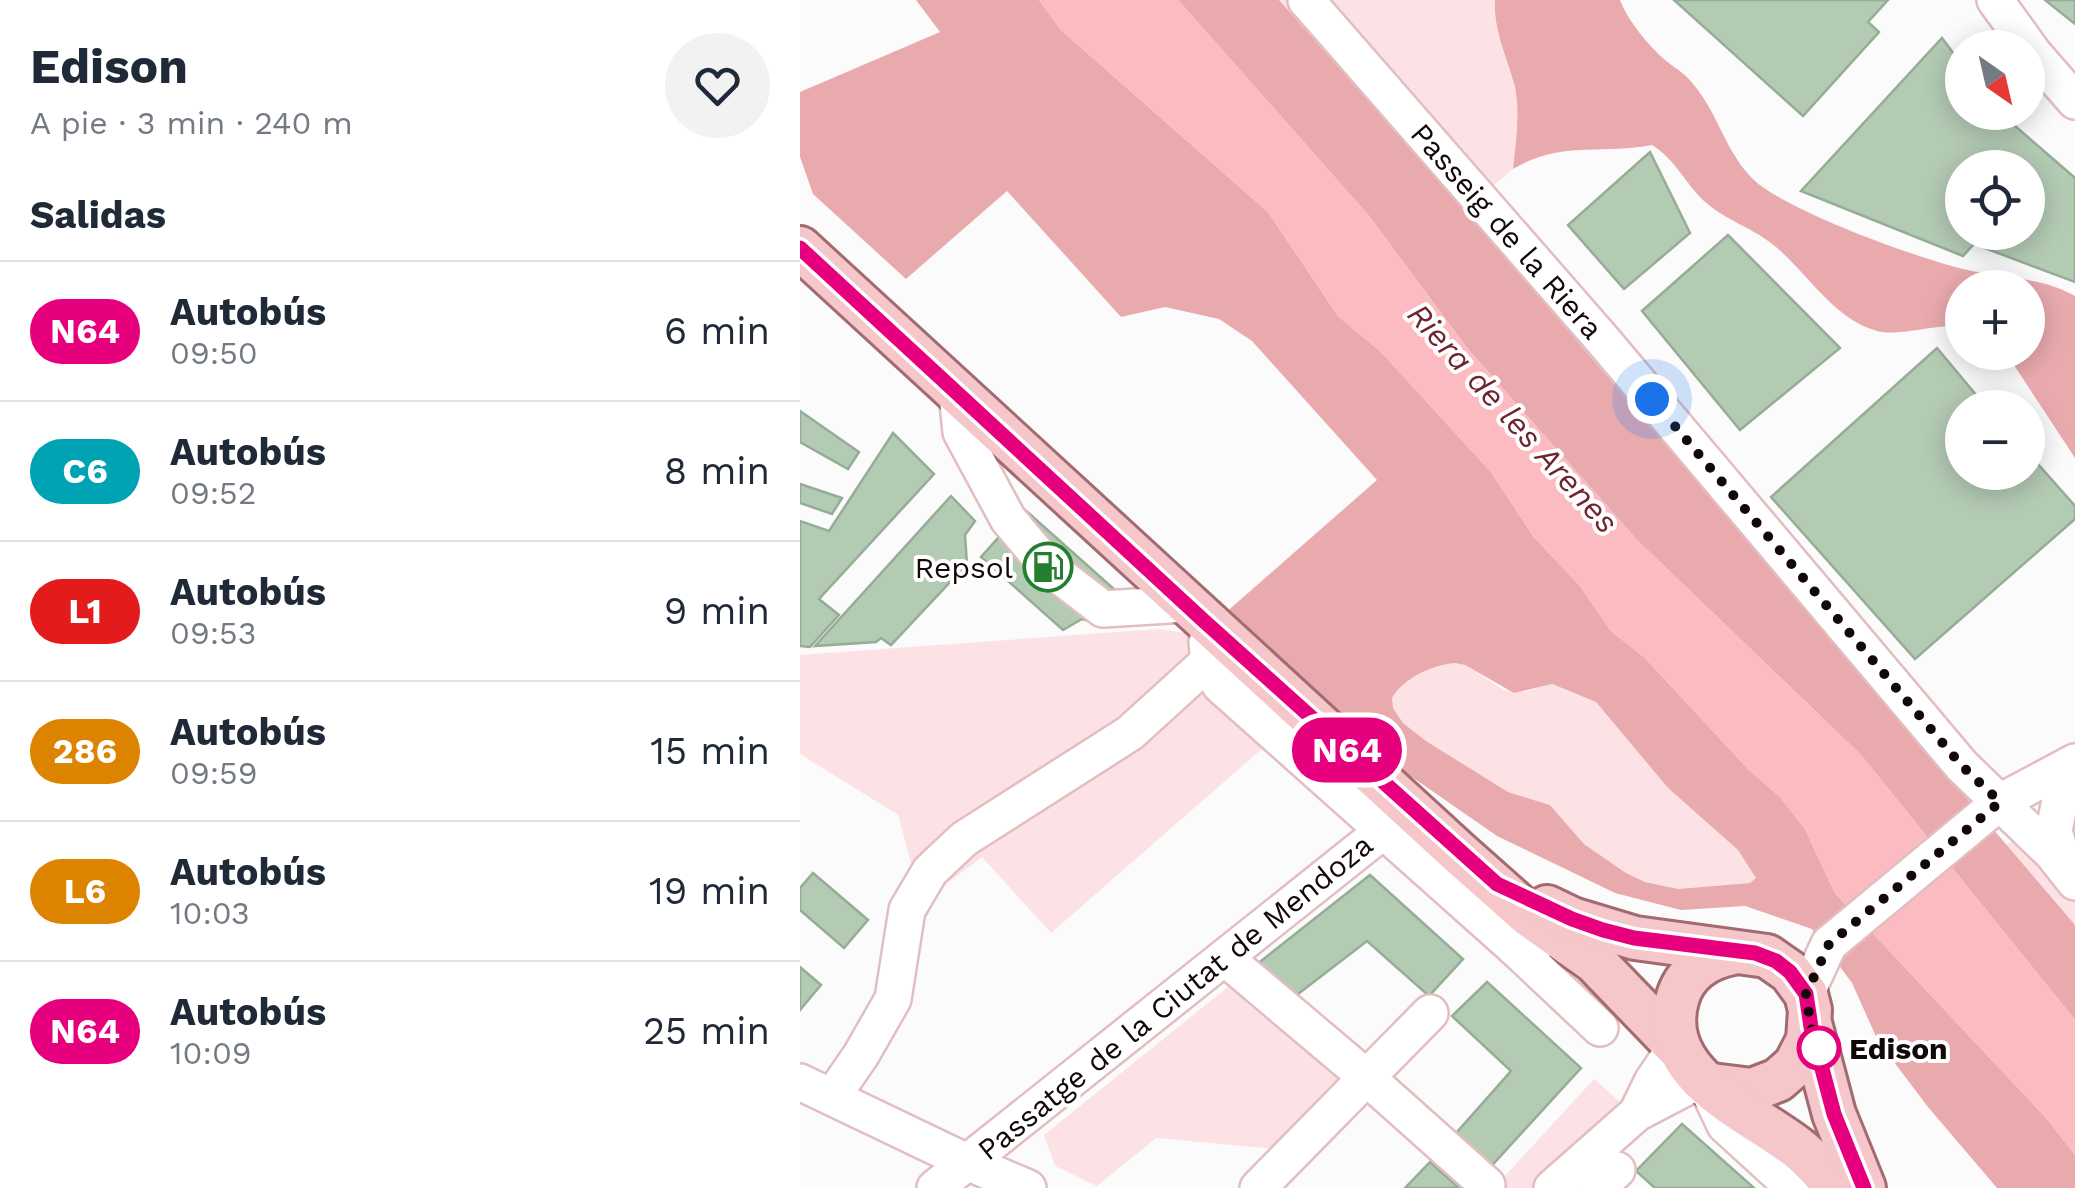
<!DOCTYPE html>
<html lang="es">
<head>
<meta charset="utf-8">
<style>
	:root { --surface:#fff; --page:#f2f2f3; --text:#1f2937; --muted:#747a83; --line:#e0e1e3 }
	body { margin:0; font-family:"Work Sans",sans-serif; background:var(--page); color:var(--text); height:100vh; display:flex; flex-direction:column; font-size:38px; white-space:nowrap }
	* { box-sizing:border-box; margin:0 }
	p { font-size:32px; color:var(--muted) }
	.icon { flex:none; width:55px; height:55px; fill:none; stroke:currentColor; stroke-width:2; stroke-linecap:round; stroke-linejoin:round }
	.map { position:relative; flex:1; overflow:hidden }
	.sheet { display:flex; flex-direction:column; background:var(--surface); width:800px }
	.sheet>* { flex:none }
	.badge { padding:0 20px; border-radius:32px; font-size:35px; line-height:65px }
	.needle { width:65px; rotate:146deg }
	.tools { position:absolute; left:1145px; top:30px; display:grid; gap:20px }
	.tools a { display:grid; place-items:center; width:100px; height:100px; border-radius:50%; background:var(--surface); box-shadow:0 5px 25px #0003; font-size:50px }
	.you { position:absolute; width:50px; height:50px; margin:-25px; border:8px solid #fff; border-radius:50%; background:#1a73e8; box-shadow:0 0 0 15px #1a73e833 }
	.map>.badge { position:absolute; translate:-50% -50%; box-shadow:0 0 0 5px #fff }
	h2 { padding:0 30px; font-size:38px; line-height:90px }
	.round { display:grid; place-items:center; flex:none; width:105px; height:105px; border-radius:52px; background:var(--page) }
	.head { display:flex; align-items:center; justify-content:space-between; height:170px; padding:0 30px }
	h1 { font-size:48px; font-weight:700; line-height:75px }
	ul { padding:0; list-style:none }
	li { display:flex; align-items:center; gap:30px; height:140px; padding:0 30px; border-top:2px solid var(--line) }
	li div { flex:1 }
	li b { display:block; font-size:38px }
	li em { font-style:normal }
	li .badge { min-width:110px; font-weight:700; text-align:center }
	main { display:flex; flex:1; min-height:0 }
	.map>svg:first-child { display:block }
	.green { fill:#fce2e4 }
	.forest { fill:#e9aaae; fill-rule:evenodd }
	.water { fill:#fbbbc0 }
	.building { fill:#b3cab3; stroke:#96ac96; stroke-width:2.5; fill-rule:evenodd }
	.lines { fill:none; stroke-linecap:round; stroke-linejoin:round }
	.minor-casing { stroke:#e2bec0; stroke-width:40 }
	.major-casing { stroke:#a16b70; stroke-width:48 }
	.minor { stroke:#fff; stroke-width:35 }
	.major { stroke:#f5c6ca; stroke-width:42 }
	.line-casing { stroke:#fff; stroke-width:22 }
	.line { stroke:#e6007e; stroke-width:15 }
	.walk { stroke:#130809; stroke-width:10; stroke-dasharray:0 18 }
	.stop-dot { fill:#fff; stroke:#e6007e; stroke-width:5 }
	.labels { text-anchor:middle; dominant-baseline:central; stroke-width:8; stroke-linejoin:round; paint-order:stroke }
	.street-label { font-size:30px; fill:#130809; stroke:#fff }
	.poi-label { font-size:30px; fill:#130809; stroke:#fff; text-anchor:end }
	.stop-label { font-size:30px; font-weight:bold; fill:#130809; stroke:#fff; text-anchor:start }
	.water-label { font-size:32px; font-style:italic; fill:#6f2531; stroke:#fff }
</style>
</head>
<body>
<main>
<section class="sheet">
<div class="head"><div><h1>Edison</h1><p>A pie · 3 min · 240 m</p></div><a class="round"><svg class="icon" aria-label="heart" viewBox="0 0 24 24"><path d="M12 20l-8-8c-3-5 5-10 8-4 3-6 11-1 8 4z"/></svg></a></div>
<h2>Salidas</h2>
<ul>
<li><span class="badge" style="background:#e6007e;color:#fff">N64</span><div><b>Autobús</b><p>09:50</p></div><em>6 min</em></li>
<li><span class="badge" style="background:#00a3b4;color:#fff">C6</span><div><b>Autobús</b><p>09:52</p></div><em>8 min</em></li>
<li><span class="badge" style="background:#e31b1d;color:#fff">L1</span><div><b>Autobús</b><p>09:53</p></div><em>9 min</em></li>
<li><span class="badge" style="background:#dc8400;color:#fff">286</span><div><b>Autobús</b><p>09:59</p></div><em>15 min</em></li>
<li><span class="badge" style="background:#dc8400;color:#fff">L6</span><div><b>Autobús</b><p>10:03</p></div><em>19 min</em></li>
<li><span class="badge" style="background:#e6007e;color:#fff">N64</span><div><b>Autobús</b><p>10:09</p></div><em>25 min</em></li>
</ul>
</section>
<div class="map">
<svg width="1275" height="1188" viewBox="0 0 1275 1188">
	<rect width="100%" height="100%" fill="#fbfbfb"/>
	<g class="green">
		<path d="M 479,0 L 695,0 C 693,26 703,47 711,71 C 721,104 717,135 713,169 L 666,209 Z"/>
		<path d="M 359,629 L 400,635 L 487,727 L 251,933 L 182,857 L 122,902 L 98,815 L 0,754 L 0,655 Z"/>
		<path d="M 655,663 L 665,665 L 704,690 L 725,692 L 751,684 L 796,702 L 868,788 L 938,850 L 957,878 L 950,883 L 877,889 L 845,882 L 826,873 L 784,844 L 750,805 L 708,792 L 626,741 L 603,723 L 593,708 L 592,698 C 605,678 632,665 655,663 Z"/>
		<path d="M 1275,791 L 1275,925 L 1206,845 Z"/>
		<path d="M 433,983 L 543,1082 L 476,1149 L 356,1138 L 297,1186 L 255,1166 L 244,1135 Z"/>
		<path d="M 794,1079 L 826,1107 L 734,1188 L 694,1188 Z"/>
	</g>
	<g class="forest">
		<path d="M 116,0 L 239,0 L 261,30 L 468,212 L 538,316 L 581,352 L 691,472 L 733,536 L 780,586 L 811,631 L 844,657 L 949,770 L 980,797 L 1005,829 L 1035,893 L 1248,1120 L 1275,1155 L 1275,1188 L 1197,1188 L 1128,1107 L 1078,1041 L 1052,983 L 1012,929 L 945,906 L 881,910 L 815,893 L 697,836 L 612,777 L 576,809 L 400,635 L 577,480 L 452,341 L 419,319 L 365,307 L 321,317 L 207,191 L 106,279 L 13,194 L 0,157 L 0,92 L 140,32 ZM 655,663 L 665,665 L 714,693 L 752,684 L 796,702 L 868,788 L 938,850 L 956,878 L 950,883 L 878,889 L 845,882 L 826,873 L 784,844 L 750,805 L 708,792 L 626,741 L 603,723 L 593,708 L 592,698 C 604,678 632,665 655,663 Z"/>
		<path d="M 378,0 L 479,0 C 750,303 1010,616 1275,925 L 1275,1020 L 1061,755 L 837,540 L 667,348 L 569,216 Z"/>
		<path d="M 695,0 L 820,0 C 828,21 849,46 865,60 C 875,68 887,75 894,85 C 919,115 926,154 955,181 C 990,212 1124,261 1172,271 C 1207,278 1243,278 1275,296 L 1275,458 L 1206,353 L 1228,352 L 1228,288 L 1162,288 L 1162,327 C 1135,323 1102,337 1077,331 C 1034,319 1008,274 976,247 C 954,228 926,221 904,201 C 885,183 875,159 852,145 C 801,155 762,140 713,169 C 716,141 720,115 715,87 C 708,58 693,31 695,0 Z"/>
	</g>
	<path class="water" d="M 239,0 L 378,0 L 569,216 L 667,348 L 837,540 L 1061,755 L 1275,1020 L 1275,1155 L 1248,1120 L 1035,893 L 1005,829 L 980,797 L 949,770 L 844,657 L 811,631 L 780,586 L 733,536 L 691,472 L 581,352 L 538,316 L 468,212 L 261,30 Z"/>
	<g class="building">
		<path d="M 874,0 L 1088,0 L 1068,22 L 1079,32 L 1003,116 Z"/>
		<path d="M 1245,0 L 1275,0 L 1275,24 Z"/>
		<path d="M 1142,38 L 1162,65 L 1162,112 L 1199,112 L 1275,178 L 1275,282 L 1174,244 L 1163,256 L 1001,191 ZM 1162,168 L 1228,168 L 1228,232 L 1162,232 Z"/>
		<path d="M 850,152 L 890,233 L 824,289 L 768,225 Z"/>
		<path d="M 928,235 L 1040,348 L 940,430 L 842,311 Z"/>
		<path d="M 1137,348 L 1187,408 L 1162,408 L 1162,472 L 1176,472 L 1188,488 L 1207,472 L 1228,472 L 1229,454 L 1275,506 L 1275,519 L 1115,659 L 971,497 Z"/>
		<path d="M 0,411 L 59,452 L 48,469 L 0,442 Z"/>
		<path d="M 93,433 L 134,474 L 19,599 L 39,615 L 10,647 L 0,646 L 0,521 L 29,531 Z"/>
		<path d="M 0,484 L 42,498 L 32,514 L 0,503 Z"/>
		<path d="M 151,496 L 175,521 L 165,535 L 167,564 L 91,645 L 81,638 L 76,642 L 15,646 Z"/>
		<path d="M 224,509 L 323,597 L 300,624 L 282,619 L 263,630 L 181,557 Z"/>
		<path d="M 13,873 L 68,920 L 44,948 L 0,910 L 0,888 Z"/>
		<path d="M 570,875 L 663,959 L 629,996 L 567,941 L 493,998 L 456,965 Z"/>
		<path d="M 0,967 L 21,985 L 0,1010 Z"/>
		<path d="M 687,982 L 781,1068 L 686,1172 L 650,1140 L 711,1071 L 652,1016 Z"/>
		<path d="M 882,1124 L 954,1188 L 855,1188 L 836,1171 Z"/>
		<path d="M 630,1162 L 659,1188 L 605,1188 Z"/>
	</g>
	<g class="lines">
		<g class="minor-casing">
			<g id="minor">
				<path d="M 506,0 L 801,338 L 1162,766 L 1252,853 L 1275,882"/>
				<path d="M 1195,0 L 1234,54 L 1275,101"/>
				<path d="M 157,393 L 161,432 L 208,519 L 248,567 L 303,609 L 386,604"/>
				<path d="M 407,642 L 409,661 L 420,685 L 715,948 L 756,935"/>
				<path d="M 1264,866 L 1254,831 L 1266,768"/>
				<path d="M 715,948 L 800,1028"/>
				<path d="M 425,958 L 566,1077 L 687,1185"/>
				<path d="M 1006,994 L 1029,944 L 1200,802 L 1275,762"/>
				<path d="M 0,1082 L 167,1162 L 228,1188"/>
				<path d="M 905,1083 L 925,1125 L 994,1188"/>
				<path d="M 32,1097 L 61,1055 L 93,999 L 107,910 L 130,871 L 164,839 L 330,733 L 409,661"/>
				<path d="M 837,1113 L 852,1082 L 876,1046"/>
				<path d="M 135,1188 L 583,831"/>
				<path d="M 458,1188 L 630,1013"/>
				<path d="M 752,1188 L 837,1113 L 902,1079"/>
				<path d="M 796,1188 L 817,1170"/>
			</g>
		</g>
		<g class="major-casing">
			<g id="major">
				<path d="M 0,248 L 658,852 L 729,915 L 794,961 L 876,1046"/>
				<path d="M 747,907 L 772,919 L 835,938 L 967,956 L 990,972 L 1006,994 L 1010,1010 L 1008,1040 L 995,1065 L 978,1080 L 952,1090 L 912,1085"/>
				<path d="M 933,953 C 907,958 884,973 877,1000 C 857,1076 949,1110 999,1149 C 1013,1160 1025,1175 1037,1188"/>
				<path d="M 1011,1027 L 1034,1114 L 1064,1188"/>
			</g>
		</g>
		<use href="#minor" class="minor"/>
		<use href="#major" class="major"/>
	</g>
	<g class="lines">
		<g class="line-casing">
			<path id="line" d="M 0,248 L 404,621 L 697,884 L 772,919 L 803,930 L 834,938 L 955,953 L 976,961 L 990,972 L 1006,994 L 1011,1027 L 1034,1114 L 1064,1188"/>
		</g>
		<use href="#line" class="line"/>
		<path class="walk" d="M 852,399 L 1162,766 L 1200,802 L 1029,944 L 1006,994 L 1011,1027 L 1019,1048"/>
	</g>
	<defs>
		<g id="fuel-ring" transform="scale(2.5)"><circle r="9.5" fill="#fff" stroke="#237e2e" stroke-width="1.5"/><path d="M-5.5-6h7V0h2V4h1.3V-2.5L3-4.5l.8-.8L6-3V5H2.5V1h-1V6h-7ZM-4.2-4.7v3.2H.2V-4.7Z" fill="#237e2e"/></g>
	</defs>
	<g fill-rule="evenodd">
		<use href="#fuel-ring" x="248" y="567"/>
	</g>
	<circle class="stop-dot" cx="1019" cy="1048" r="20"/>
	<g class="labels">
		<g class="street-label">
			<text transform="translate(707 231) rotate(49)">Passeig de la Riera</text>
			<text transform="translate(375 997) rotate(-39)">Passatge de la Ciutat de Mendoza</text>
		</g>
		<g class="poi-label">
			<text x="213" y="567">Repsol</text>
		</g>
		<g class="stop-label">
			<text x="1049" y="1048">Edison</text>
		</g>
		<g class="water-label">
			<text transform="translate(713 418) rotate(48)">Riera de les Arenes</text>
		</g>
	</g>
</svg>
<div class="tools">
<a><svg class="needle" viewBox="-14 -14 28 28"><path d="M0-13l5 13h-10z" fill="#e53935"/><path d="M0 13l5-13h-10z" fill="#747a83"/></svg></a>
<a><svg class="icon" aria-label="locate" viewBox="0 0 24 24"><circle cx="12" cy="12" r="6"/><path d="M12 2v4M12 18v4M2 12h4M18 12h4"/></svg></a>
<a>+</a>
<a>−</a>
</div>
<div class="you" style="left:852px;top:399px"></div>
<b class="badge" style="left:547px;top:750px;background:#e6007e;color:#fff">N64</b>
</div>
</main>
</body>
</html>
